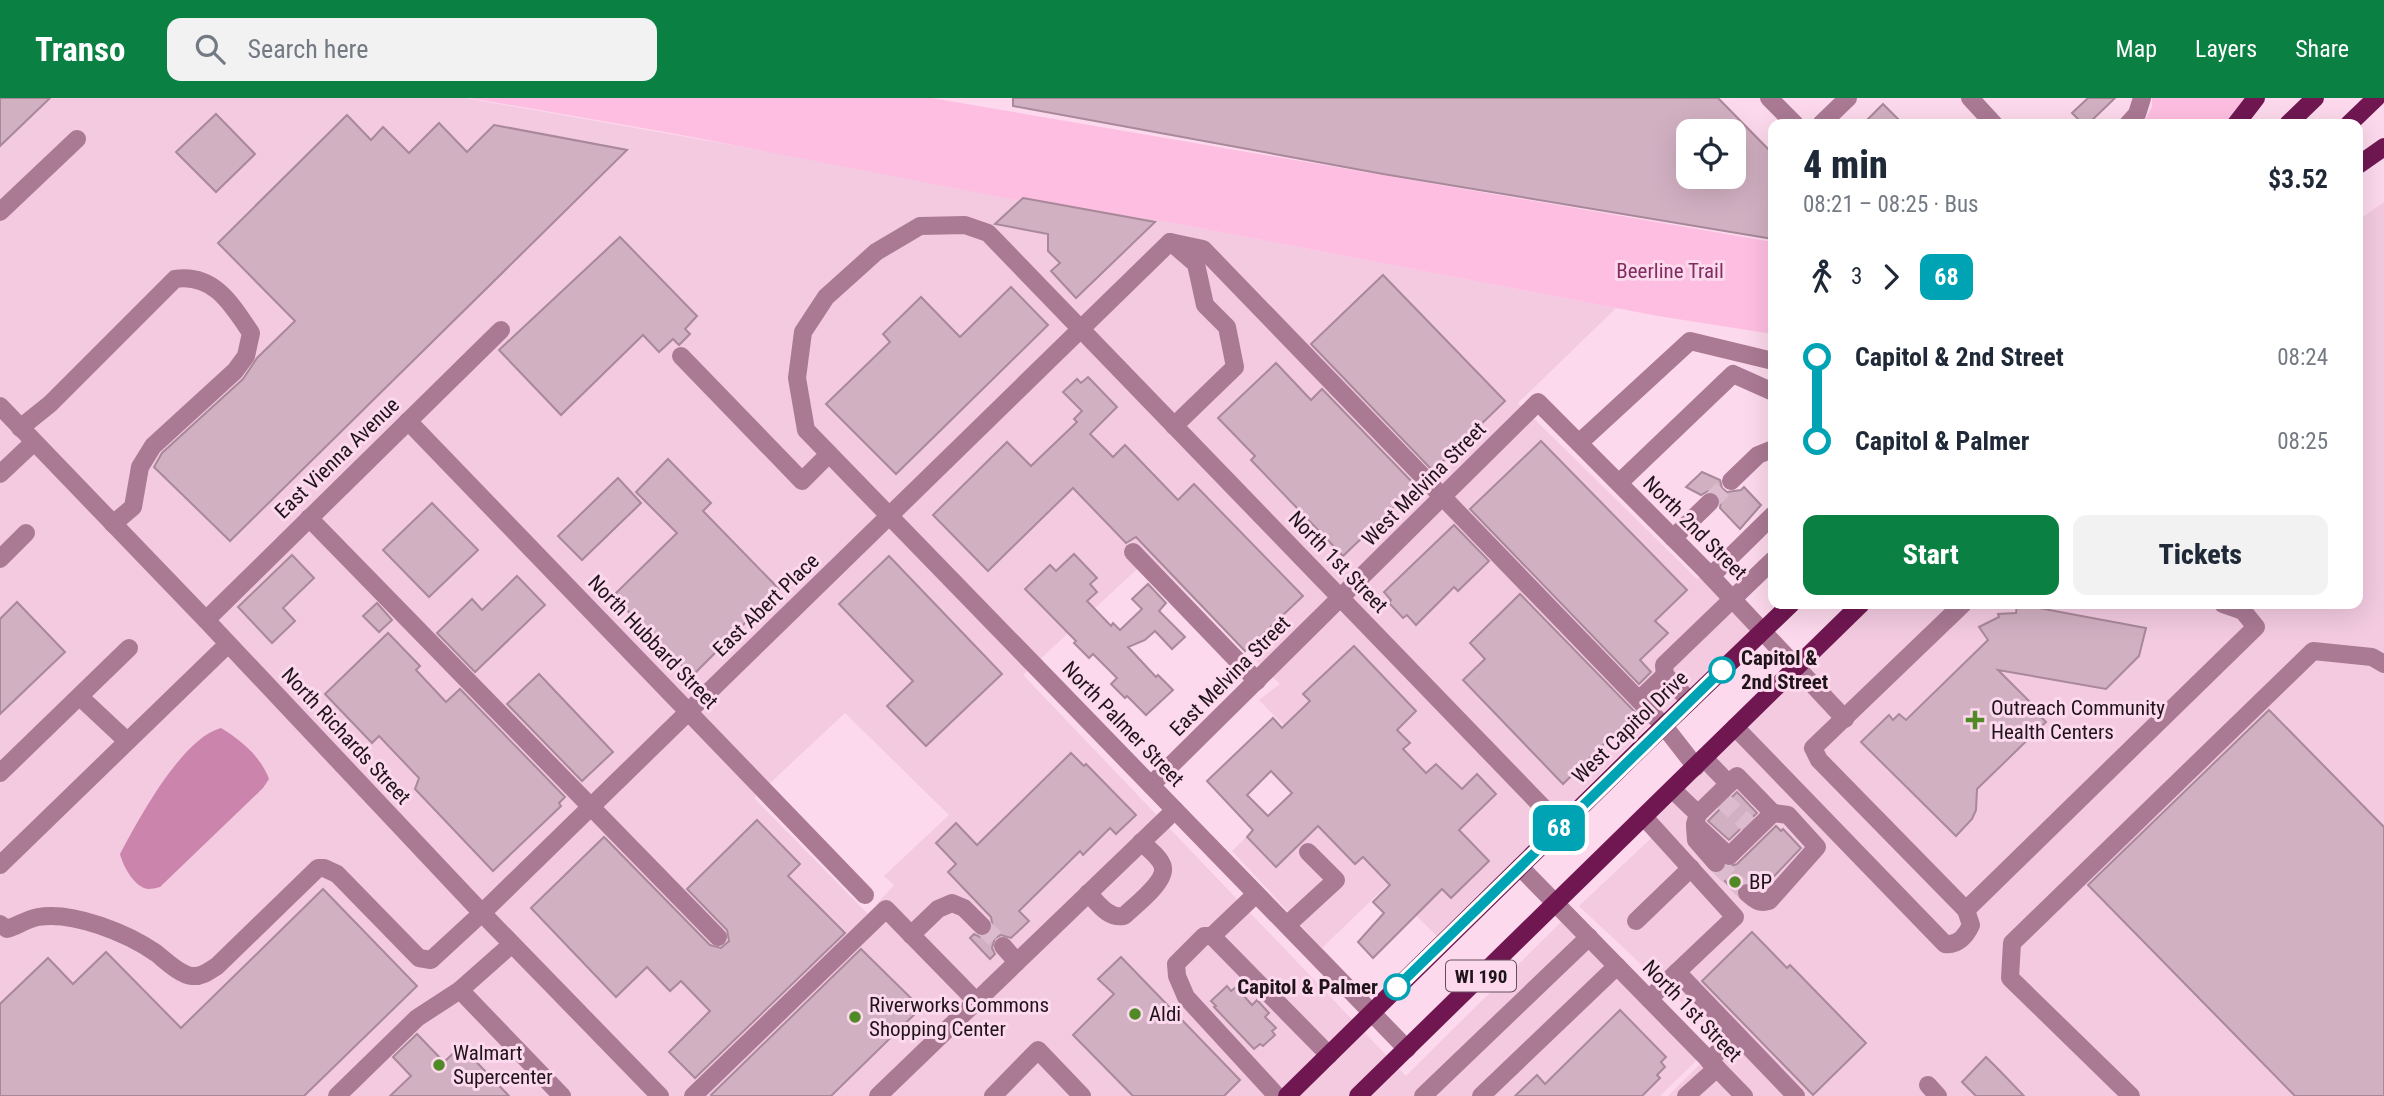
<!DOCTYPE html>
<html lang="en">
<head>
<meta charset="utf-8">
<style>
	:root { --surface:#fff; --page:#f2f2f3; --text:#1f2937; --muted:#747a83; --accent:#0b8043 }
	body { margin:0; font-family:"Roboto Condensed",sans-serif; background:var(--page); color:var(--text); height:100vh; display:flex; flex-direction:column; font-size:26px; white-space:nowrap }
	* { box-sizing:border-box; margin:0 }
	p { font-size:23px; color:var(--muted) }
	.icon { flex:none; width:38px; height:38px; fill:none; stroke:currentColor; stroke-width:2; stroke-linecap:round; stroke-linejoin:round }
	.map { position:relative; flex:1; overflow:hidden }
	.sheet { position:absolute; left:1768px; top:21px; width:595px; height:490px; display:flex; flex-direction:column; background:var(--surface); border-radius:14px; box-shadow:0 7px 28px #0002 }
	.sheet>* { flex:none }
	.badge { padding:0 14px; border-radius:10px; font-size:24px; line-height:46px }
	.tools { position:absolute; left:1676px; top:21px; display:grid; gap:14px }
	.tools a { display:grid; place-items:center; width:70px; height:70px; border-radius:14px; background:var(--surface); box-shadow:0 7px 28px #0002; font-size:35px }
	.map>.badge { position:absolute; translate:-50% -50%; box-shadow:0 0 0 4px #fff }
	.legs { display:flex; align-items:center; gap:10px; height:77px; padding:0 35px; font-size:23px }
	.legs p { margin-inline-start:auto }
	.summary { display:flex; align-items:center; justify-content:space-between; height:119px; padding:0 35px }
	h1 { font-size:38px; font-weight:800; line-height:52px }
	.action { display:flex; gap:14px; margin-top:auto; padding:14px 35px }
	.action a { flex:1; height:80px; border-radius:14px; background:var(--accent); color:#fff; font-size:28px; font-weight:800; line-height:80px; text-align:center }
	.action a+a { background:var(--page); color:var(--text) }
	ul { padding:0 35px; list-style:none }
	li { display:flex; align-items:center; gap:24px; height:84px; font-size:26px }
	li i { display:grid; place-items:center; width:10px; height:100%; margin:0 9px; background:currentColor }
	li i::after { content:''; width:18px; height:18px; margin:-9px; border:5px solid; border-radius:50%; background:var(--surface) }
	li p { margin-inline-start:auto }
	li:first-child i { background:linear-gradient(#0000 50%,currentColor 0) }
	li:last-child i { background:linear-gradient(currentColor 50%,#0000 0) }
	header { display:flex; align-items:center; gap:42px; box-sizing:border-box; height:98px; padding:0 35px; background:var(--accent); color:#fff }
	header strong { font-size:33px }
	nav { display:flex; gap:38px; margin-inline-start:auto; font-size:24px }
	.search { width:490px; height:63px; background:var(--page); display:flex; align-items:center; gap:18px; box-sizing:border-box; padding:0 24px; border-radius:14px; color:var(--muted); font-size:26px }
	.map>svg:first-child { display:block }
	.built { fill:#f3cae0; fill-rule:evenodd }
	.green { fill:#febee1 }
	.water { fill:#cb84ac }
	.building { fill:#d1b0c2; stroke:#a88899; stroke-width:2; fill-rule:evenodd }
	.lines { fill:none; stroke-linecap:round; stroke-linejoin:round }
	.minor-tunnel { stroke:#dbbbcd; stroke-width:18; stroke-dasharray:18 9; stroke-linecap:butt }
	.minor { stroke:#aa7994; stroke-width:18 }
	.major { stroke:#701752; stroke-width:18 }
	.line-1-casing { stroke:#fff; stroke-width:16 }
	.line-1 { stroke:#00a3b4; stroke-width:10 }
	.stop-1-dot { fill:#fff; stroke:#00a3b4; stroke-width:3.5 }
	.poi-dot { fill:#508a26; stroke:#fcd9ec; stroke-width:2.5 }
	.labels { text-anchor:middle; dominant-baseline:central; stroke-width:6; stroke-linejoin:round; paint-order:stroke }
	.shield { fill:#fcd9ec; stroke:#624f5a; stroke-width:2 }
	.shield-label { font-size:19px; font-weight:bold; fill:#20141b }
	.park-label { font-size:21px; fill:#812d62; stroke:#fcd9ec }
	.street-label { font-size:21px; fill:#20141b; stroke:#fcd9ec }
	.stop-label { font-size:21px; font-weight:bold; fill:#20141b; stroke:#fcd9ec; text-anchor:start }
	.poi-label { font-size:21px; fill:#20141b; stroke:#fcd9ec; text-anchor:start }
</style>
</head>
<body>
<header>
<strong>Transo</strong>
<div class="search"><svg class="icon" aria-label="search" viewBox="0 0 24 24"><circle cx="10" cy="10" r="6"/><path d="M15 15l6 6"/></svg>Search here</div>
<nav><a>Map</a><a>Layers</a><a>Share</a></nav>
</header>
<div class="map">
<svg width="2384" height="998" viewBox="0 0 2384 998">
	<rect width="100%" height="100%" fill="#fcd9ec"/>
	<g class="built">
		<path d="M 0,0 L 465,0 L 1163,123 L 1616,210 L 1518,305 L 1697,481 L 1706,473 L 1763,533 L 1664,628 L 1607,569 L 1645,531 L 1603,571 L 1653,623 L 1438,839 L 1386,788 L 1322,850 L 1232,753 L 1321,666 L 1259,602 L 1280,586 L 1150,459 L 1023,577 L 1406,978 L 1563,822 L 1699,960 L 1660,998 L 0,998 ZM 845,615 L 949,717 L 884,778 L 894,787 L 868,816 L 754,700 Z"/>
		<path d="M 2384,104 L 2384,998 L 1668,998 L 1723,943 L 1579,808 L 1664,728 L 1650,713 L 1861,506 L 2357,506 L 2357,123 Z"/>
	</g>
	<g class="green">
		<path d="M 470,0 L 932,0 L 1773,144 L 1773,236 L 1658,218 L 1163,123 L 1022,103 L 671,35 Z"/>
		<path d="M 2152,0 L 2245,0 L 2225,26 L 2143,26 L 2152,9 Z"/>
	</g>
	<path class="water" d="M 221,630 C 241,642 261,659 269,681 L 263,690 L 160,789 C 156,790 152,791 148,791 C 134,789 123,768 120,756 C 138,722 182,640 221,630 Z"/>
	<g class="building">
		<path d="M 0,0 L 50,0 L 0,48 Z"/>
		<path d="M 1013,0 L 1718,0 L 1773,56 L 1773,141 L 1383,76 L 1013,8 ZM 1689,33 L 1734,33 L 1734,79 L 1689,79 Z"/>
		<path d="M 2088,0 L 2115,0 L 2088,26 L 2083,26 L 2072,15 Z"/>
		<path d="M 1883,6 L 1903,26 L 1863,26 Z"/>
		<path d="M 216,16 L 255,56 L 216,94 L 176,54 Z"/>
		<path d="M 347,17 L 371,42 L 383,29 L 409,55 L 439,25 L 467,54 L 494,27 L 627,52 L 230,443 L 154,369 L 162,355 L 243,281 L 257,260 L 295,223 L 218,145 Z"/>
		<path d="M 1023,100 L 1155,124 L 1076,200 L 1051,173 L 1060,165 L 1048,153 L 1048,136 L 995,126 Z"/>
		<path d="M 620,139 L 697,218 L 685,231 L 690,236 L 679,247 L 673,241 L 659,254 L 643,237 L 561,317 L 499,252 Z"/>
		<path d="M 1383,177 L 1505,303 L 1433,373 L 1311,246 Z"/>
		<path d="M 1011,189 L 1048,227 L 896,376 L 826,306 L 890,244 L 883,236 L 921,199 L 960,239 Z"/>
		<path d="M 1276,265 L 1311,302 L 1322,291 L 1416,388 L 1343,458 L 1251,362 L 1255,358 L 1218,320 Z"/>
		<path d="M 1088,279 L 1117,309 L 1090,336 L 1113,359 L 1125,347 L 1178,402 L 1194,386 L 1303,498 L 1245,553 L 1136,439 L 1126,445 L 1073,390 L 988,473 L 933,417 L 1007,344 L 1031,368 L 1077,324 L 1074,321 L 1082,313 L 1063,294 L 1077,281 L 1081,285 Z"/>
		<path d="M 1541,343 L 1687,492 L 1655,523 L 1668,535 L 1640,562 L 1651,574 L 1639,586 L 1470,411 Z"/>
		<path d="M 668,361 L 711,405 L 703,413 L 779,491 L 692,578 L 613,498 L 677,435 L 636,394 Z"/>
		<path d="M 1702,374 L 1720,382 L 1722,390 L 1727,394 L 1741,392 L 1744,389 L 1761,407 L 1740,431 L 1720,410 L 1721,402 L 1718,396 L 1708,393 L 1701,397 L 1686,389 Z"/>
		<path d="M 618,380 L 641,405 L 582,462 L 558,438 Z"/>
		<path d="M 432,405 L 478,452 L 429,499 L 383,452 Z"/>
		<path d="M 1454,427 L 1489,463 L 1458,493 L 1454,489 L 1416,527 L 1407,517 L 1403,520 L 1389,505 L 1391,502 L 1384,494 Z"/>
		<path d="M 1074,456 L 1097,480 L 1090,486 L 1097,494 L 1087,503 L 1111,528 L 1113,525 L 1120,532 L 1142,511 L 1132,501 L 1148,486 L 1166,505 L 1159,513 L 1185,539 L 1172,551 L 1155,533 L 1145,542 L 1128,549 L 1156,579 L 1158,577 L 1173,592 L 1146,617 L 1127,598 L 1125,600 L 1111,586 L 1117,580 L 1093,556 L 1089,560 L 1074,545 L 1076,543 L 1025,491 L 1050,467 L 1056,473 Z"/>
		<path d="M 292,457 L 314,480 L 283,510 L 295,523 L 272,545 L 238,509 Z"/>
		<path d="M 889,458 L 1002,576 L 926,648 L 887,608 L 913,583 L 839,506 Z"/>
		<path d="M 517,478 L 545,507 L 475,574 L 437,535 L 472,501 L 482,512 Z"/>
		<path d="M 1520,496 L 1636,615 L 1563,686 L 1463,582 L 1485,561 L 1470,545 Z"/>
		<path d="M 17,504 L 65,554 L 0,616 L 0,521 Z"/>
		<path d="M 377,505 L 392,522 L 379,534 L 363,518 Z"/>
		<path d="M 2017,506 L 2146,530 L 2139,558 L 2106,591 L 1998,572 L 2031,605 L 2029,607 L 2046,624 L 1977,691 L 1976,712 L 1972,721 L 1956,738 L 1861,644 L 1889,617 L 1893,622 L 1899,616 L 1906,622 L 1988,542 L 1979,529 L 1999,519 L 1998,516 L 2016,515 Z"/>
		<path d="M 388,535 L 420,568 L 416,572 L 446,604 L 460,591 L 565,699 L 559,705 L 561,708 L 493,773 L 415,691 L 419,680 L 379,638 L 372,645 L 325,596 Z"/>
		<path d="M 1354,548 L 1416,613 L 1397,632 L 1410,645 L 1403,651 L 1426,675 L 1436,666 L 1462,691 L 1477,676 L 1496,696 L 1459,732 L 1489,763 L 1451,800 L 1442,791 L 1373,860 L 1358,844 L 1384,815 L 1373,804 L 1390,787 L 1363,759 L 1355,766 L 1318,728 L 1276,769 L 1247,739 L 1253,732 L 1207,683 L 1273,620 L 1282,630 L 1310,603 L 1303,596 ZM 1271,673 L 1292,695 L 1268,718 L 1247,697 Z"/>
		<path d="M 539,576 L 613,654 L 582,683 L 507,606 Z"/>
		<path d="M 2269,612 L 2384,729 L 2384,998 L 2295,998 L 2088,787 Z"/>
		<path d="M 1071,655 L 1084,668 L 1086,666 L 1136,717 L 1116,736 L 1110,730 L 1083,757 L 1080,753 L 1019,813 L 1029,823 L 1011,840 L 1001,837 L 995,840 L 992,850 L 995,856 L 990,861 L 970,840 L 974,836 L 980,839 L 990,836 L 993,830 L 991,819 L 948,774 L 956,766 L 936,745 L 956,725 L 977,747 Z"/>
		<path d="M 1737,694 L 1757,715 L 1729,742 L 1708,723 Z"/>
		<path d="M 757,722 L 800,766 L 788,778 L 845,835 L 695,980 L 669,954 L 710,913 L 681,883 L 670,893 L 647,869 L 616,899 L 531,810 L 604,739 L 710,847 L 721,850 L 729,843 L 727,832 L 687,791 Z"/>
		<path d="M 1776,728 L 1781,733 L 1783,731 L 1801,750 L 1761,792 L 1750,784 L 1744,784 L 1738,788 L 1736,795 L 1718,776 L 1727,769 L 1737,766 Z"/>
		<path d="M 323,791 L 417,888 L 304,998 L 0,998 L 0,906 L 48,860 L 73,886 L 106,854 L 181,930 Z"/>
		<path d="M 1752,834 L 1787,870 L 1790,867 L 1866,945 L 1813,997 L 1702,883 Z"/>
		<path d="M 861,851 L 921,910 L 831,998 L 712,998 L 711,997 Z"/>
		<path d="M 1121,859 L 1240,982 L 1224,998 L 1133,998 L 1073,937 L 1114,896 L 1098,881 Z"/>
		<path d="M 1227,888 L 1231,893 L 1236,889 L 1252,907 L 1257,902 L 1269,915 L 1265,919 L 1276,930 L 1272,933 L 1275,937 L 1263,948 L 1260,946 L 1254,951 L 1214,909 L 1216,908 L 1211,903 Z"/>
		<path d="M 1620,912 L 1666,959 L 1661,964 L 1665,969 L 1657,977 L 1660,980 L 1642,998 L 1515,998 L 1537,977 L 1545,986 Z"/>
		<path d="M 417,936 L 444,964 L 461,948 L 509,998 L 390,998 L 411,978 L 393,959 Z"/>
		<path d="M 1986,959 L 2000,973 L 2024,998 L 1976,998 L 1962,984 Z"/>
	</g>
	<g class="lines">
		<g class="minor-tunnel">
			<path d="M 1710,404 L 1731,383"/>
			<path d="M 1721,701 L 1752,730"/>
			<path d="M 1716,765 L 1747,795"/>
			<path d="M 982,828 L 1003,848"/>
		</g>
		<g class="minor">
			<path d="M 1769,0 L 1795,26"/>
			<path d="M 1970,0 L 1994,26"/>
			<path d="M 1821,26 L 1848,0"/>
			<path d="M 2128,26 L 2137,16 L 2142,0"/>
			<path d="M 0,114 L 77,41"/>
			<path d="M 1170,144 L 1203,151 L 1664,628 L 1696,669"/>
			<path d="M 1173,146 L 1196,166 L 1205,207 L 1227,229 L 1235,269 L 1174,328"/>
			<path d="M 681,258 L 802,383 L 829,356"/>
			<path d="M 0,308 L 206,522 L 482,815 L 660,998"/>
			<path d="M 408,323 L 865,797"/>
			<path d="M 20,330 L 50,306 L 175,181 C 214,175 232,207 251,235 L 246,258 L 235,273 L 153,348 L 140,369 L 133,409 L 113,426"/>
			<path d="M 1579,345 L 1690,243 L 1773,263"/>
			<path d="M 0,376 L 34,344"/>
			<path d="M 1731,383 L 1758,357 L 1773,351"/>
			<path d="M 1619,385 L 1733,276 L 1771,293 L 1773,291"/>
			<path d="M 309,420 L 718,839"/>
			<path d="M 1673,440 L 1710,404"/>
			<path d="M 1133,454 L 1257,583"/>
			<path d="M 0,461 L 26,435"/>
			<path d="M 1711,478 L 1773,417"/>
			<path d="M 1963,506 L 1813,650 L 1819,662 L 1966,812 L 2256,529 L 2243,513 L 2223,506"/>
			<path d="M 206,522 L 501,232"/>
			<path d="M 80,599 L 127,643"/>
			<path d="M 1639,602 L 1665,577"/>
			<path d="M 1690,603 L 1665,577 L 1664,567 L 1773,462"/>
			<path d="M 1735,629 L 1945,846 C 1957,848 1966,838 1971,827 L 1966,812"/>
			<path d="M 1704,660 L 1729,686"/>
			<path d="M 0,675 L 129,550"/>
			<path d="M 1737,678 L 1773,715 L 1729,758 L 1695,726 L 1698,716 Z"/>
			<path d="M 1151,687 L 1538,304 L 1706,473 L 1845,621"/>
			<path d="M 1672,691 L 1698,716"/>
			<path d="M 1644,719 L 1735,819 L 1677,874 L 1796,998"/>
			<path d="M 1695,729 L 1696,742 L 1716,765"/>
			<path d="M 0,767 L 228,546"/>
			<path d="M 1520,769 L 1744,998"/>
			<path d="M 1088,795 C 1098,805 1108,821 1124,818 C 1134,808 1165,785 1163,770 C 1162,761 1148,750 1141,744"/>
			<path d="M 1747,795 C 1755,802 1759,806 1769,803 L 1817,749 L 1788,717 L 1773,715"/>
			<path d="M 1636,823 L 1691,770"/>
			<path d="M 0,826 L 7,831 C 17,828 27,821 38,819 C 73,813 127,835 156,855 C 165,862 180,877 192,878 C 202,879 209,873 217,868 L 318,770 L 324,770 L 337,776 L 419,860 L 431,862 L 482,815 L 1170,144"/>
			<path d="M 1287,827 L 1336,782 L 1308,754"/>
			<path d="M 911,837 L 938,811 L 952,805 L 964,810 L 982,828"/>
			<path d="M 1212,838 L 1256,796"/>
			<path d="M 512,846 L 460,892 L 562,998"/>
			<path d="M 1003,848 L 1017,864"/>
			<path d="M 1649,901 L 1677,874"/>
			<path d="M 1407,951 L 806,332 L 797,280 L 803,234 L 826,199 L 876,154 L 920,128 L 965,127 L 988,135 L 1561,728"/>
			<path d="M 1709,963 L 1736,936"/>
			<path d="M 1928,987 L 1938,998"/>
			<path d="M 337,998 L 417,920 L 460,892"/>
			<path d="M 693,998 L 886,811 L 976,903"/>
			<path d="M 878,998 L 1175,712"/>
			<path d="M 993,998 L 1038,952 L 1082,998"/>
			<path d="M 1277,998 L 1186,899 L 1177,878 L 1176,866 L 1204,838 L 1212,838 L 1329,957"/>
			<path d="M 1423,998 L 1589,839"/>
			<path d="M 1481,998 L 1617,868"/>
			<path d="M 1686,998 L 1717,970"/>
			<path d="M 2131,998 L 2010,880 L 2012,845 L 2313,553 L 2372,559 L 2384,566"/>
		</g>
		<g class="major">
			<path d="M 2236,26 L 2256,0"/>
			<path d="M 2288,26 L 2315,0"/>
			<path d="M 2349,26 L 2376,0"/>
			<path d="M 2357,68 L 2384,49"/>
			<path d="M 1287,998 L 1645,646 L 1791,506"/>
			<path d="M 1358,998 L 1861,506"/>
		</g>
	</g>
	<g class="lines">
		<g class="line-1-casing">
			<path id="line-1" d="M 1397,889 L 1722,572"/>
		</g>
		<use href="#line-1" class="line-1"/>
	</g>
	<g class="stop-1-dot">
		<circle cx="1722" cy="572" r="12"/>
		<circle cx="1397" cy="889" r="12"/>
	</g>
	<g class="poi-dot">
		<path d="M1971.5 611.5h7v7h7v7h-7v7h-7v-7h-7v-7h7z"/>
		<circle cx="1735" cy="784" r="7"/>
		<circle cx="1135" cy="916" r="7"/>
		<circle cx="855" cy="919" r="7"/>
		<circle cx="439" cy="967" r="7"/>
	</g>
	<g class="labels">
		<rect class="shield" x="1446" y="862.5" width="70" height="31" rx="5"/>
		<g class="shield-label">
			<text x="1481" y="878">WI 190</text>
		</g>
		<g class="park-label">
			<text x="1670" y="173">Beerline Trail</text>
		</g>
		<g class="street-label">
			<text transform="translate(337 360) rotate(-44)">East Vienna Avenue</text>
			<text transform="translate(1424 386) rotate(-45)">West Melvina Street</text>
			<text transform="translate(1695 430) rotate(45)">North 2nd Street</text>
			<text transform="translate(1338 464) rotate(46)">North 1st Street</text>
			<text transform="translate(766 507) rotate(-44)">East Abert Place</text>
			<text transform="translate(653 544) rotate(46)">North Hubbard Street</text>
			<text transform="translate(1230 578) rotate(-45)">East Melvina Street</text>
			<text transform="translate(1123 626) rotate(46)">North Palmer Street</text>
			<text transform="translate(1630 629) rotate(-44)">West Capitol Drive</text>
			<text transform="translate(346 638) rotate(47)">North Richards Street</text>
			<text transform="translate(1692 913) rotate(46)">North 1st Street</text>
		</g>
		<g class="stop-label">
			<text x="1741" y="560">Capitol &amp;<tspan x="1741" dy="24">2nd Street</tspan></text>
			<text x="1378" y="889" text-anchor="end">Capitol &amp; Palmer</text>
		</g>
		<g class="poi-label">
			<text x="1991" y="610">Outreach Community<tspan x="1991" dy="24">Health Centers</tspan></text>
			<text x="1749" y="784">BP</text>
			<text x="869" y="907">Riverworks Commons<tspan x="869" dy="24">Shopping Center</tspan></text>
			<text x="1149" y="916">Aldi</text>
			<text x="453" y="955">Walmart<tspan x="453" dy="24">Supercenter</tspan></text>
		</g>
	</g>
</svg>
<div class="tools">
<a><svg class="icon" aria-label="locate" viewBox="0 0 24 24"><circle cx="12" cy="12" r="6"/><path d="M12 2v4M12 18v4M2 12h4M18 12h4"/></svg></a>
</div>
<b class="badge" style="left:1559px;top:730px;background:#00a3b4;color:#fff">68</b>
<section class="sheet">
<div class="summary"><div><h1>4 min</h1><p>08:21 – 08:25 · Bus</p></div><b>$3.52</b></div>
<div class="legs"><svg class="icon" aria-label="walk" viewBox="0 0 24 24"><circle cx="13" cy="4" r="2"/><path d="M13 8l-2 6 4 7M11 14l-3 7M7 12l3-4h3l4 4"/></svg>3<svg class="icon" aria-label="forward" viewBox="0 0 24 24"><path d="M9 5l7 7-7 7"/></svg><b class="badge" style="background:#00a3b4;color:#fff">68</b></div>
<ul>
<li><i style="color:#00a3b4"></i><b>Capitol &amp; 2nd Street</b><p>08:24</p></li>
<li><i style="color:#00a3b4"></i><b>Capitol &amp; Palmer</b><p>08:25</p></li>
</ul>
<div class="action"><a>Start</a><a>Tickets</a></div>
</section>
</div>
</body>
</html>
